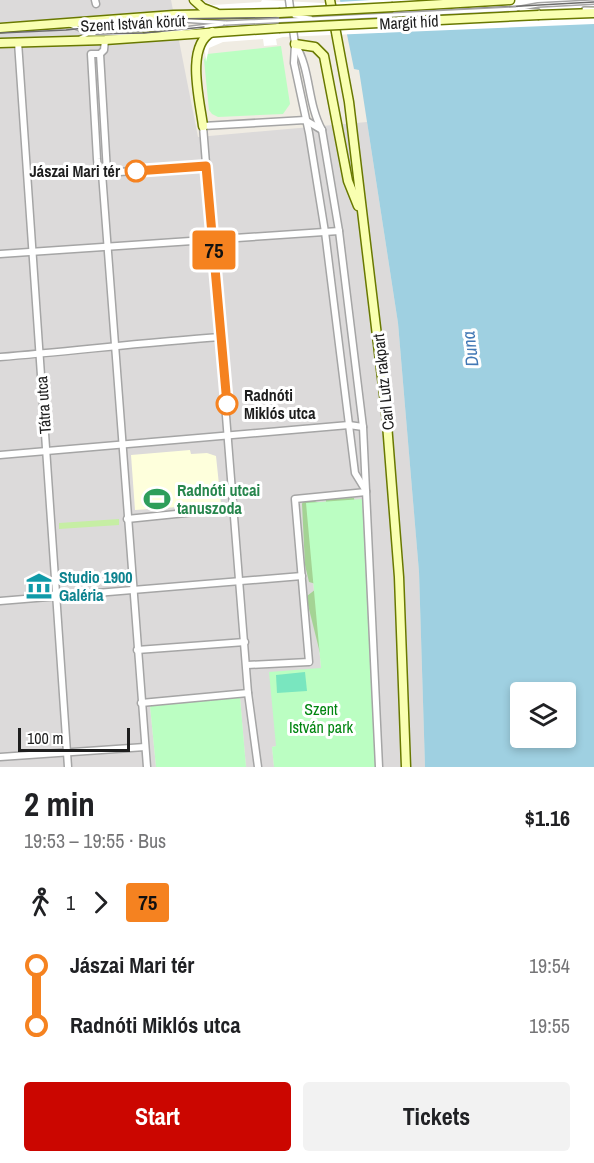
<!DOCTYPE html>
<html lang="en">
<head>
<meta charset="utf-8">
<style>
	:root { --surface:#fff; --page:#f2f2f2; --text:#202124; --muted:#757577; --accent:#cb0600 }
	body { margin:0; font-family:"Archivo Narrow",sans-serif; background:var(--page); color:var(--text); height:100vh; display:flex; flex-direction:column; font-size:22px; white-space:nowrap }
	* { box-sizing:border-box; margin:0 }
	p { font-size:20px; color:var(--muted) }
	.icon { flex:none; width:33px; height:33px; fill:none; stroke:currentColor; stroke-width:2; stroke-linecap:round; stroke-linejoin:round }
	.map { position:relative; height:767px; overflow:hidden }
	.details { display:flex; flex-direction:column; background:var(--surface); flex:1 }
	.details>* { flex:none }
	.badge { padding:0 12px; border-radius:4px; font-size:21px; line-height:39px }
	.fabs { position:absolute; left:510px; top:682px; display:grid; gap:12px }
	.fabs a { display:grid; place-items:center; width:66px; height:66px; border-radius:6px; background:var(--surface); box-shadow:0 3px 9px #0003; font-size:30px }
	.scale { position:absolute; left:18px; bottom:15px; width:112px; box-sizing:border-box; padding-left:6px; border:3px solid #1e1e1e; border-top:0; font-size:16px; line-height:21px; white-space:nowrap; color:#1e1e1e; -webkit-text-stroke:4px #fff; paint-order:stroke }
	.map>.badge { position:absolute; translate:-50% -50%; box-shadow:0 0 0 3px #fff }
	.legs { display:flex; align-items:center; gap:9px; height:66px; padding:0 24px; font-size:20px }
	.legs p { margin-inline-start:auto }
	.head { display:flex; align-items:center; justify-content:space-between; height:102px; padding:0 24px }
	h1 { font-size:33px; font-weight:700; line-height:45px }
	.primary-button { display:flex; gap:12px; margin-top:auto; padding:12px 24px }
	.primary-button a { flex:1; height:69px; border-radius:6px; background:var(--accent); color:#fff; font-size:24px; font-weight:700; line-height:69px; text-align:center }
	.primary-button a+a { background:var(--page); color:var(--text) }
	ul { padding:0 24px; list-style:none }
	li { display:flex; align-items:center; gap:21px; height:60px; font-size:22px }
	li i { display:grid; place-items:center; width:9px; height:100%; margin:0 8px; background:currentColor }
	li i::after { content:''; width:15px; height:15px; margin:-8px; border:4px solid; border-radius:50%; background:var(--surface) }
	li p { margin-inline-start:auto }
	li:first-child i { background:linear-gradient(#0000 50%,currentColor 0) }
	li:last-child i { background:linear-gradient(currentColor 50%,#0000 0) }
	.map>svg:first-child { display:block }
	.residential { fill:#dcdada }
	.education { fill:#feffdc }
	.grass { fill:#c6eea4 }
	.forest { fill:#a4d394 }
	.park { fill:#bbfec2 }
	.pitch { fill:#79e6bf }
	.water { fill:#9fd0e1; fill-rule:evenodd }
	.pier { fill:#fff }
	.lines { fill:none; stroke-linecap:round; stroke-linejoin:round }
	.lane-casing { stroke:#a5a5a5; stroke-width:6 }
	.street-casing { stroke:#a5a5a5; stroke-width:9 }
	.secondary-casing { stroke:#697900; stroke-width:11 }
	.lane { stroke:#fff; stroke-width:3 }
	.street { stroke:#fff; stroke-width:6 }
	.secondary { stroke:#f9ffb1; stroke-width:8 }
	.tram { stroke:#6c6c6c; stroke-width:1.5 }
	.lane-bridge-casing { stroke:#a5a5a5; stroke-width:6; stroke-linecap:butt }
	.secondary-bridge-casing { stroke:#697900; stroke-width:11; stroke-linecap:butt }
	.lane-bridge { stroke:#fff; stroke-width:3 }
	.secondary-bridge { stroke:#f9ffb1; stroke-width:8 }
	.line-1-casing { stroke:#fff; stroke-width:14 }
	.line-1 { stroke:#f58220; stroke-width:9 }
	.stop-1-dot { fill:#fff; stroke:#f58220; stroke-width:3 }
	.labels { text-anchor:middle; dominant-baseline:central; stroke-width:6; stroke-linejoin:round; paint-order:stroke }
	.street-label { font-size:16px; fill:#1e1e1e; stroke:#fff }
	.stop-label { font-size:16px; font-weight:bold; fill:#1e1e1e; stroke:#fff; text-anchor:end }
	.leisure-label { font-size:16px; font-weight:bold; fill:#27864d; stroke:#fff; text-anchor:start }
	.culture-label { font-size:16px; font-weight:bold; fill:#0d838f; stroke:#fff; text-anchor:start }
	.park-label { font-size:16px; fill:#028511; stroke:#fff }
	.water-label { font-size:18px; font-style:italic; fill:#4278b5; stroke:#fff }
</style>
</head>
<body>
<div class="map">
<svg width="594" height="767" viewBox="0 0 594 767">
	<rect width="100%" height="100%" fill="#f0ece3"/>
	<path class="residential" d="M 0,0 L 171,0 L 198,137 L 367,122 L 398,323 L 419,572 L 425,767 L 372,767 L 306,503 L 321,668 L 276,743 L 276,746 L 272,747 L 274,767 L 246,767 L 240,698 L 150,706 L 156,767 L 0,767 Z"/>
	<path class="education" d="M 190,450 L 191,454 L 207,453 L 216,456 L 221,504 L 135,510 L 131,455 Z"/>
	<path class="grass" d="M 119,519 L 119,525 L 59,529 L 59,523 Z"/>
	<path class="forest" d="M 354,498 L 355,505 L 321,657 L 307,601 L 307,596 L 316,589 L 316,584 L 309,582 L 305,565 L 302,504 L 303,501 L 312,500 L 326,506 L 326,499 Z"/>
	<g class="park">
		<path d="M 281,46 L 290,104 L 283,114 L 218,117 L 212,114 L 209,110 L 204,60 L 207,54 Z"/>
		<path d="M 362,499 L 375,767 L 274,767 L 272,747 L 276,746 L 269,672 L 321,668 L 306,503 Z"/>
		<path d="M 240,697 L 246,767 L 156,767 L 150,706 Z"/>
	</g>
	<path class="pitch" d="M 305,672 L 307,691 L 277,693 L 276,675 Z"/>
	<path class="water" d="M 340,0 L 594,0 L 594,767 L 425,767 L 419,572 L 398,323 L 359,70 L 354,69 ZM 520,693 L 566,693 L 566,738 L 520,738 Z"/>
	<path class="pier" d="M 200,0 L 213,5 L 261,2 L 262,0 L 323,3 L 371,0 L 594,0 L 594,24 L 283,37 L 276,39 L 277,45 L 264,46 L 263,39 L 223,42 L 209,48 L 206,62 Z"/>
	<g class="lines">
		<g class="lane-casing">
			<g id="lane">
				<path d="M 516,9 L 538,5 L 594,2"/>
				<path d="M 584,9 L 594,9"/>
				<path d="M 521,10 L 538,11"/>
				<path d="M 167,19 L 226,23"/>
				<path d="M 70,25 L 80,29 L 128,22"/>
				<path d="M 163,32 L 222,24"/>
				<path d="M 80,38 L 88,34 L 142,34"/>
			</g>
		</g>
		<g class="street-casing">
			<g id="street">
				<path d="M 95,0 L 96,4"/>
				<path d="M 289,0 L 295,44 L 294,63 L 309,133 L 325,232 L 355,473 L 366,491"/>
				<path d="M 105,40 L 104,50 L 100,54 L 107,172"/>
				<path d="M 18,42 L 68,767"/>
				<path d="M 295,44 C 311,69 307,103 322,130 L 339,231 L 363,427 L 379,767"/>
				<path d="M 100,54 L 91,54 L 97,159 L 98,169 L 102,173 L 147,767"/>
				<path d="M 105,173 L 206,166"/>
				<path d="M 0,254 L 339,231"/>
				<path d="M 0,357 C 74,351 147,342 221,337"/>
				<path d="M 0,455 L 349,425 L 363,427"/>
				<path d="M 127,519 L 235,508"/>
				<path d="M 0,601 L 302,576"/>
				<path d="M 137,650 L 245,642"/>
				<path d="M 247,665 L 309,662 L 295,499 L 366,492"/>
				<path d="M 141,703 L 248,693"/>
				<path d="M 0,757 L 145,747"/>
				<path d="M 258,767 L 248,693 L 203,126 L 305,120 L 322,130"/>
			</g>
		</g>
		<g class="secondary-casing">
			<g id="secondary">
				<path d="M 194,0 L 203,8 L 216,13"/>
				<path d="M 330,0 L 349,102 L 386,411 L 399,577 L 406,767"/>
				<path d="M 393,7 L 510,0"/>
				<path d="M 539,15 L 594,13"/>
				<path d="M 0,28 L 174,15 L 279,13"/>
				<path d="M 0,43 L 105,40 L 279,28"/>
				<path d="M 295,44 L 315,47 L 324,56 L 348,181 L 358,206"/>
				<path d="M 203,126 C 200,101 185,46 212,32"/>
			</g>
		</g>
		<use href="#lane" class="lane"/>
		<use href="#street" class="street"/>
		<use href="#secondary" class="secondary"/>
		<g class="tram">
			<path d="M 0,33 L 66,30 L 168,19 L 321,17 L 594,2"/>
			<path d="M 96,34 L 144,33 L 204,27"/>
		</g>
		<g class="lane-bridge-casing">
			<g id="lane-bridge">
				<path d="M 294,16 L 311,18"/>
				<path d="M 226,23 L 516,9"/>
			</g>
		</g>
		<g class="secondary-bridge-casing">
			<g id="secondary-bridge">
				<path d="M 279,13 L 393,7"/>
				<path d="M 279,28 L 539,15"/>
			</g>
		</g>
		<use href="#lane-bridge" class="lane-bridge"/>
		<use href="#secondary-bridge" class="secondary-bridge"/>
	</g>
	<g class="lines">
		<g class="line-1-casing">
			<path id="line-1" d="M 136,171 L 206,166 L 227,404"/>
		</g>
		<use href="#line-1" class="line-1"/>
	</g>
	<defs>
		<g id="stadium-bare" transform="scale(2.07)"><path d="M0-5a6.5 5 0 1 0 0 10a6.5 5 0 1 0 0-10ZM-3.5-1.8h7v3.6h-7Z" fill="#2e9e5b" stroke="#fff" stroke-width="2.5" paint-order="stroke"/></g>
		<g id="museum-bare" transform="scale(2.07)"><path d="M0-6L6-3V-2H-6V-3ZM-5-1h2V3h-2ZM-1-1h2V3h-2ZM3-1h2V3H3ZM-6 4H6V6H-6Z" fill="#0f9aa8" stroke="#fff" stroke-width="2.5" paint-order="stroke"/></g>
	</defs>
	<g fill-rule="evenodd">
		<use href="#stadium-bare" x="157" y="499"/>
		<use href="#museum-bare" x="39" y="586"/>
	</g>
	<g class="stop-1-dot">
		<circle cx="136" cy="171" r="10"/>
		<circle cx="227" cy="404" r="10"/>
	</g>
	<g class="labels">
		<g class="street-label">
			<text transform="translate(409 22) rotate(-3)">Margit híd</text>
			<text transform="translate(133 23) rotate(-3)">Szent István körút</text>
			<text transform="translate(383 382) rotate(-96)">Carl Lutz rakpart</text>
			<text transform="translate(43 405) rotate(-94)">Tátra utca</text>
		</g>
		<g class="stop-label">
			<text x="120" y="171">Jászai Mari tér</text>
			<text x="244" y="395" text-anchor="start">Radnóti<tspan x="244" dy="18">Miklós utca</tspan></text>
		</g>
		<g class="leisure-label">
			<text x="177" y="490">Radnóti utcai<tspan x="177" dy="18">tanuszoda</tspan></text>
		</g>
		<g class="culture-label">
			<text x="59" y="577">Studio 1900<tspan x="59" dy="18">Galéria</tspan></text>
		</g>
		<g class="park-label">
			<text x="321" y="709">Szent<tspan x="321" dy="18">István park</tspan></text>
		</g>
		<g class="water-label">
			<text transform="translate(470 349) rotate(-97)">Duna</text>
		</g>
	</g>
</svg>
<div class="fabs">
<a><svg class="icon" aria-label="layers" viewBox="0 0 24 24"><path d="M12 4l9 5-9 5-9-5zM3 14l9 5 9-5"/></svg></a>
</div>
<div class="scale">100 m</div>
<b class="badge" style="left:214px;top:250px;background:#f58220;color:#111">75</b>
</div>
<section class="details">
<div class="head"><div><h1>2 min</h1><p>19:53 – 19:55 · Bus</p></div><b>$1.16</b></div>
<div class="legs"><svg class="icon" aria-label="walk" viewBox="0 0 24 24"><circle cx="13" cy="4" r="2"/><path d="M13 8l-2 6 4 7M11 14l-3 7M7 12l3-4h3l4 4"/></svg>1<svg class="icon" aria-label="forward" viewBox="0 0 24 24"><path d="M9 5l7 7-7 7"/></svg><b class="badge" style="background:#f58220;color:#111">75</b></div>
<ul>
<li><i style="color:#f58220"></i><b>Jászai Mari tér</b><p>19:54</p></li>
<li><i style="color:#f58220"></i><b>Radnóti Miklós utca</b><p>19:55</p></li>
</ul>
<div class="primary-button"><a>Start</a><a>Tickets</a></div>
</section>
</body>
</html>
